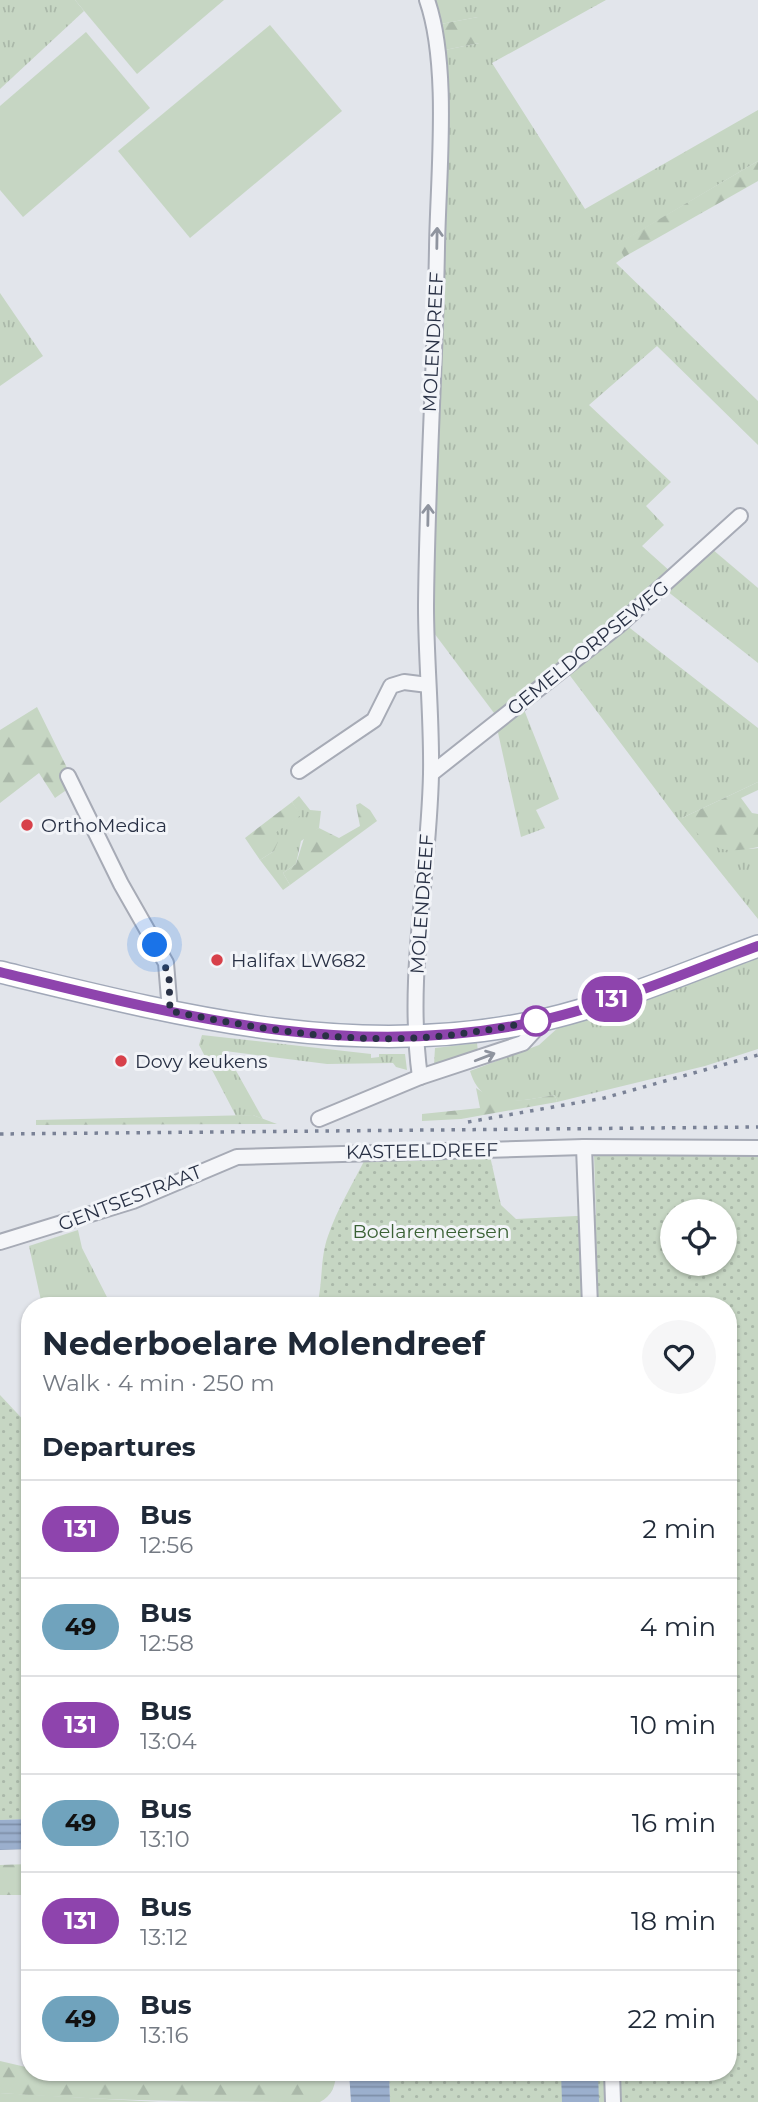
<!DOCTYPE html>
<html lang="en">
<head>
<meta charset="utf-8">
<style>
	:root { --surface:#fff; --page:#f6f6f7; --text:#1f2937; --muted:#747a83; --line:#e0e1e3 }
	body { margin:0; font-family:Montserrat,sans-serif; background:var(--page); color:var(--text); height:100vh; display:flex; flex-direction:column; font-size:26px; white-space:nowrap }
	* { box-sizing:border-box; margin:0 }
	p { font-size:23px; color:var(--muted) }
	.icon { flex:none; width:38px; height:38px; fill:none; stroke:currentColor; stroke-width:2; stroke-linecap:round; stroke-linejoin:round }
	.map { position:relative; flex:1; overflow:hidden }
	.panel { position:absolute; left:21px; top:1297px; width:716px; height:784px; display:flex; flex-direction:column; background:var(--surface); border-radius:28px; box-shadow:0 2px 5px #0004 }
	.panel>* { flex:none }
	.badge { padding:0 14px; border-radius:23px; font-size:24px; line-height:46px }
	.controls { position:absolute; left:660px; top:1199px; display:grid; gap:14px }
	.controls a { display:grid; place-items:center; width:77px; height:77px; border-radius:50%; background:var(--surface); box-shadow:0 2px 5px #0004; font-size:35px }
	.you { position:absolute; width:35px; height:35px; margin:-18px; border:5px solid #fff; border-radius:50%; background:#1a73e8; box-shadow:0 0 0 10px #1a73e833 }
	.map>.badge { position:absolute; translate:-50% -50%; box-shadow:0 0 0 4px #fff }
	h2 { padding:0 21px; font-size:26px; line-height:63px }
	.round { display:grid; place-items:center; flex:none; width:74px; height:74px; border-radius:37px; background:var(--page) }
	.overview { display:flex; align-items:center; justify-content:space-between; height:119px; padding:0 21px }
	h1 { font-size:33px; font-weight:700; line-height:52px }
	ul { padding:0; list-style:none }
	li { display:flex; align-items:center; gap:21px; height:98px; padding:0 21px; border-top:2px solid var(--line) }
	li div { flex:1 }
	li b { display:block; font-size:26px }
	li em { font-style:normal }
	li .badge { min-width:77px; font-weight:700; text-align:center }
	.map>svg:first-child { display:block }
	.grass { fill:url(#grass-tufts) }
	.forest { fill:url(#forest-firs) }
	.park { fill:url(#park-dots); fill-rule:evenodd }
	.garden { fill:#c6d6c3 }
	.water { fill:url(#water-rules) }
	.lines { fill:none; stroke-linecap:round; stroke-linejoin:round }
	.minor-casing { stroke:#a7abb6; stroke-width:18 }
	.primary-casing { stroke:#a1a8b8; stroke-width:24 }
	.minor { stroke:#f5f6f9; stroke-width:14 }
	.primary { stroke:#fff; stroke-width:21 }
	.rail { stroke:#7a8296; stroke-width:3.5; stroke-dasharray:3.5 7; stroke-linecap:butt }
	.oneway { stroke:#8f949f }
	.line-casing { stroke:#fff; stroke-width:16 }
	.line { stroke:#8e44ad; stroke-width:10 }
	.walk { stroke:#293145; stroke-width:7; stroke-dasharray:0 12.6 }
	.poi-dot { fill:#d7404a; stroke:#f2f4f8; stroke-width:2.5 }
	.stop-dot { fill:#fff; stroke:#8e44ad; stroke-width:3.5 }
	.labels { text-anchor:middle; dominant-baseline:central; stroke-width:6; stroke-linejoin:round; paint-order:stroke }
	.street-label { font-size:19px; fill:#293145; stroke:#f2f4f8 }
	.poi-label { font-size:19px; fill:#293145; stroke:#f2f4f8; text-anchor:start }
	.park-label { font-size:19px; fill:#3a6135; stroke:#f2f4f8 }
</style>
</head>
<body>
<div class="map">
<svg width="758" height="2102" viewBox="0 0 758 2102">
	<defs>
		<pattern id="grass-tufts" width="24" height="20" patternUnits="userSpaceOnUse" patternTransform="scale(1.75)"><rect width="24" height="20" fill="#c6d6c3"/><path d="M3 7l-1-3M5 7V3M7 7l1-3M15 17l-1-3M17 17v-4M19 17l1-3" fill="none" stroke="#aab8a9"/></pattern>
		<pattern id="forest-firs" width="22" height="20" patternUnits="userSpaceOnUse" patternTransform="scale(1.75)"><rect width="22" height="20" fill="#c6d6c3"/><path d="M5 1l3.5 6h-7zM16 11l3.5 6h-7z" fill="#aab8a9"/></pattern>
		<pattern id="park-dots" width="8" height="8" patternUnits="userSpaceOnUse" patternTransform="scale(1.75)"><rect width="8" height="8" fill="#c6d6c3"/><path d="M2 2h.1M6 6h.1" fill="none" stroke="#aab8a9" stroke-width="1.8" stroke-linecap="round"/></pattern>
		<pattern id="water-rules" width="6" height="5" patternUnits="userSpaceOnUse" patternTransform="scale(1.75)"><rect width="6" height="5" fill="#9bafcd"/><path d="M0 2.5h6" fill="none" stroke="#7e8fa8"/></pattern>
	</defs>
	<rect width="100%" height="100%" fill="#e2e5eb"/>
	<g class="grass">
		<path d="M 0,0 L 75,0 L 84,11 L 0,89 Z"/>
		<path d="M 435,0 L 606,0 L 492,63 L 585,209 L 758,110 L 758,161 L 618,244 L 624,257 L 616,263 L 758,401 L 758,445 L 657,346 L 589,405 L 671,482 L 646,506 L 664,525 L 642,546 L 672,573 L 497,717 L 431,629 L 444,304 L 445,50 L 479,43 L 478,17 L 441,24 Z"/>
		<path d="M 0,293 L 43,356 L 0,386 Z"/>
		<path d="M 712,549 L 758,588 L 758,663 L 667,591 Z"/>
		<path d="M 626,625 L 758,728 L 758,782 L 682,818 L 750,849 L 758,848 L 758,919 L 677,818 L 568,673 Z"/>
		<path d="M 523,707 L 559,799 L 536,810 L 545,828 L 521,837 L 497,728 Z"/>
		<path d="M 299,796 L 310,810 L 321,811 L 319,828 L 301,841 L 296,864 L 283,873 L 290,885 L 283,890 L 260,860 L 274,851 L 274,833 L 300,815 L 292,802 Z"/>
		<path d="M 758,958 L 758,1049 L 705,1066 L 557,1102 L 555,1095 C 520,1100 483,1114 470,1071 L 539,1045 L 561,1025 Z"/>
		<path d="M 202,1035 L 371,1054 L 371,1058 L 379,1057 L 379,1054 L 405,1054 L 407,1070 L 396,1067 L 393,1063 L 327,1064 L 225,1051 L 263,1119 L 253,1115 L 236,1116 L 199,1045 Z"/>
		<path d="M 477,1043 L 478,1052 L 434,1065 L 435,1048 Z"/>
		<path d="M 78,1230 L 82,1248 L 111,1305 L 42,1305 L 29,1246 Z"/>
		<path d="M 0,2093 L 159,2102 L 0,2102 Z"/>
	</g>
	<g class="forest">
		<path d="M 478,17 L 482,24 L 479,43 L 445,50 L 441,24 Z"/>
		<path d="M 758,161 L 758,181 L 624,257 L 617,244 Z"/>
		<path d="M 37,707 L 75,784 L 55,798 L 39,773 L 0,803 L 0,730 Z"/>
		<path d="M 758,782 L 758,790 L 741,798 L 752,813 L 758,814 L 758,847 C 716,856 710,846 682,818 Z"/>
		<path d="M 292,802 L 301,815 L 275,833 L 278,842 L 274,851 L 260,860 L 245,838 Z"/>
		<path d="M 360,803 L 370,810 L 377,821 L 290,885 L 283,873 L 296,864 L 305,835 L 319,828 L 339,838 L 360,826 L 356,805 Z"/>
		<path d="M 476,1088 C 505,1107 522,1100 555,1095 L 557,1102 L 461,1119 L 422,1121 L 422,1114 L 480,1108 Z"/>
		<path d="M 253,1115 L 277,1124 L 36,1125 L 36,1120 Z"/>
		<path d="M 30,1864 L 30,1895 L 0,1895 L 0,1865 Z"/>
		<path d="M 0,2061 L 30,2068 L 30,2072 L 271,2076 L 282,2072 L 336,2072 C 336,2085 332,2096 320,2102 C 213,2102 107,2101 0,2093 Z"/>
	</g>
	<g class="park">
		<path d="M 758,1154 L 758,2102 L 390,2102 L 389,2072 L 728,2072 L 728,1306 L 317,1306 C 323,1282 320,1258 328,1236 C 337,1209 354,1182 366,1157 L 490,1156 L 501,1205 L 516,1219 L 596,1215 L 594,1155 ZM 672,1211 L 724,1211 L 724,1264 L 672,1264 Z"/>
		<path d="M 0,1395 L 30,1427 L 30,1819 L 0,1820 Z"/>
	</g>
	<g class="garden">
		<path d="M 75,0 L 224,0 L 137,74 Z"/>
		<path d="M 270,25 L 342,111 L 190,238 L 118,151 Z"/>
		<path d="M 86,32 L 150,108 L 23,217 L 0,190 L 0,106 Z"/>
	</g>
	<g class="water">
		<path d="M 30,1819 L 30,1849 L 0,1850 L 0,1820 Z"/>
		<path d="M 349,2072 L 389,2072 L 390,2102 L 351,2102 Z"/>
		<path d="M 561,2072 L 598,2072 L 599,2102 L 562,2102 Z"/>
	</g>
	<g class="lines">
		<g class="minor-casing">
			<g id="minor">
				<path d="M 299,771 L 374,720 L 391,686 L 404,682 L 428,685"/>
				<path d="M 431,774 L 618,626 L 740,516"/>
				<path d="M 68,776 L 121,884 L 166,963 L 170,1011"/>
				<path d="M 420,1077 C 406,977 429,875 431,774 C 432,718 426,662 426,606 C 427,487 435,368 437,248 C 438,176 450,66 427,0"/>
				<path d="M 319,1119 L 420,1077 L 523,1043 L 545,1019"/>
				<path d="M 584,1147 L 590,1306"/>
				<path d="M 0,1242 L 133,1201 L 237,1157 L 584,1147 L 758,1148"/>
				<path d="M 612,2072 L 613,2102"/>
			</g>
		</g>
		<g class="primary-casing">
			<path id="primary" d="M 0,972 C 181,1016 357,1062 543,1020 C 616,1003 687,972 758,946"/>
		</g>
		<use href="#minor" class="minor"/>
		<use href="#primary" class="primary"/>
		<g class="rail">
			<path d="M 468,1122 L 604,1098 L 758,1055"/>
			<path d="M 0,1134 L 758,1127"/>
		</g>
	</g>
	<defs><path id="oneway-shaft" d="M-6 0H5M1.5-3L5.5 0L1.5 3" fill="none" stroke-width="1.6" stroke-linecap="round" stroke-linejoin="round" transform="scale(1.75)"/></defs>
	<g class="oneway">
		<use href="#oneway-shaft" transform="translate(437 238) rotate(-89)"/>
		<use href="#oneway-shaft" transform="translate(428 515) rotate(-89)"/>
		<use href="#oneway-shaft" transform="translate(485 1057) rotate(-21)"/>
	</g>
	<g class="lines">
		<g class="line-casing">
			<path id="line" d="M 0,972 C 181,1016 356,1063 543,1020 C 616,1003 687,972 758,946"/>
		</g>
		<use href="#line" class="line"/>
		<path class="walk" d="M 155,945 L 169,975 L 170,1011 C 251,1027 332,1042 414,1038 C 455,1036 496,1029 536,1021"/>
	</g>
	<g class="poi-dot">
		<circle cx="27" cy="825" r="7"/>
		<circle cx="217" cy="960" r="7"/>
		<circle cx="121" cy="1061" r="7"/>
	</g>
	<circle class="stop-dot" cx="536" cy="1021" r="14"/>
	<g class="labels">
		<g class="street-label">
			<text transform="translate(433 342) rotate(-87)">MOLENDREEF</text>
			<text transform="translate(588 648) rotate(-39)">GEMELDORPSEWEG</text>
			<text transform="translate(422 904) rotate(-86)">MOLENDREEF</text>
			<text transform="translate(422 1151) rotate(-1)">KASTEELDREEF</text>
			<text transform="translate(130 1198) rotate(-21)">GENTSESTRAAT</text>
		</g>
		<g class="poi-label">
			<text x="41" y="825">OrthoMedica</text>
			<text x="231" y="960">Halifax LW682</text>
			<text x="135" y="1061">Dovy keukens</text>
		</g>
		<g class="park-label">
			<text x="431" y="1231">Boelaremeersen</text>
		</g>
	</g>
</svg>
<div class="controls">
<a><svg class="icon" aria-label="locate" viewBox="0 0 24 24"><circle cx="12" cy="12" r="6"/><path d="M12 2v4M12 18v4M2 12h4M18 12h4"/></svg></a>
</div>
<div class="you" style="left:155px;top:945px"></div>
<b class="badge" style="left:612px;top:999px;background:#8e44ad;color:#fff">131</b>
<section class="panel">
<div class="overview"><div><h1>Nederboelare Molendreef</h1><p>Walk · 4 min · 250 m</p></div><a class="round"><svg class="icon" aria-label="heart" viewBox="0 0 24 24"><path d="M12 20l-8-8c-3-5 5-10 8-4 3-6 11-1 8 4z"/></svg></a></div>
<h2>Departures</h2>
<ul>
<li><span class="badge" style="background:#8e44ad;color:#fff">131</span><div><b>Bus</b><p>12:56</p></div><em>2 min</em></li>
<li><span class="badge" style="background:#70a3bd;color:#111">49</span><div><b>Bus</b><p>12:58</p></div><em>4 min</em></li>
<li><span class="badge" style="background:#8e44ad;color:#fff">131</span><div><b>Bus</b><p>13:04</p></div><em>10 min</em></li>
<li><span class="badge" style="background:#70a3bd;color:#111">49</span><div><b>Bus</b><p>13:10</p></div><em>16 min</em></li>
<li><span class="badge" style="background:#8e44ad;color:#fff">131</span><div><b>Bus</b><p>13:12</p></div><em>18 min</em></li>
<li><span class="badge" style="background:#70a3bd;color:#111">49</span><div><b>Bus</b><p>13:16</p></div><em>22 min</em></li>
</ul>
</section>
</div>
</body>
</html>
